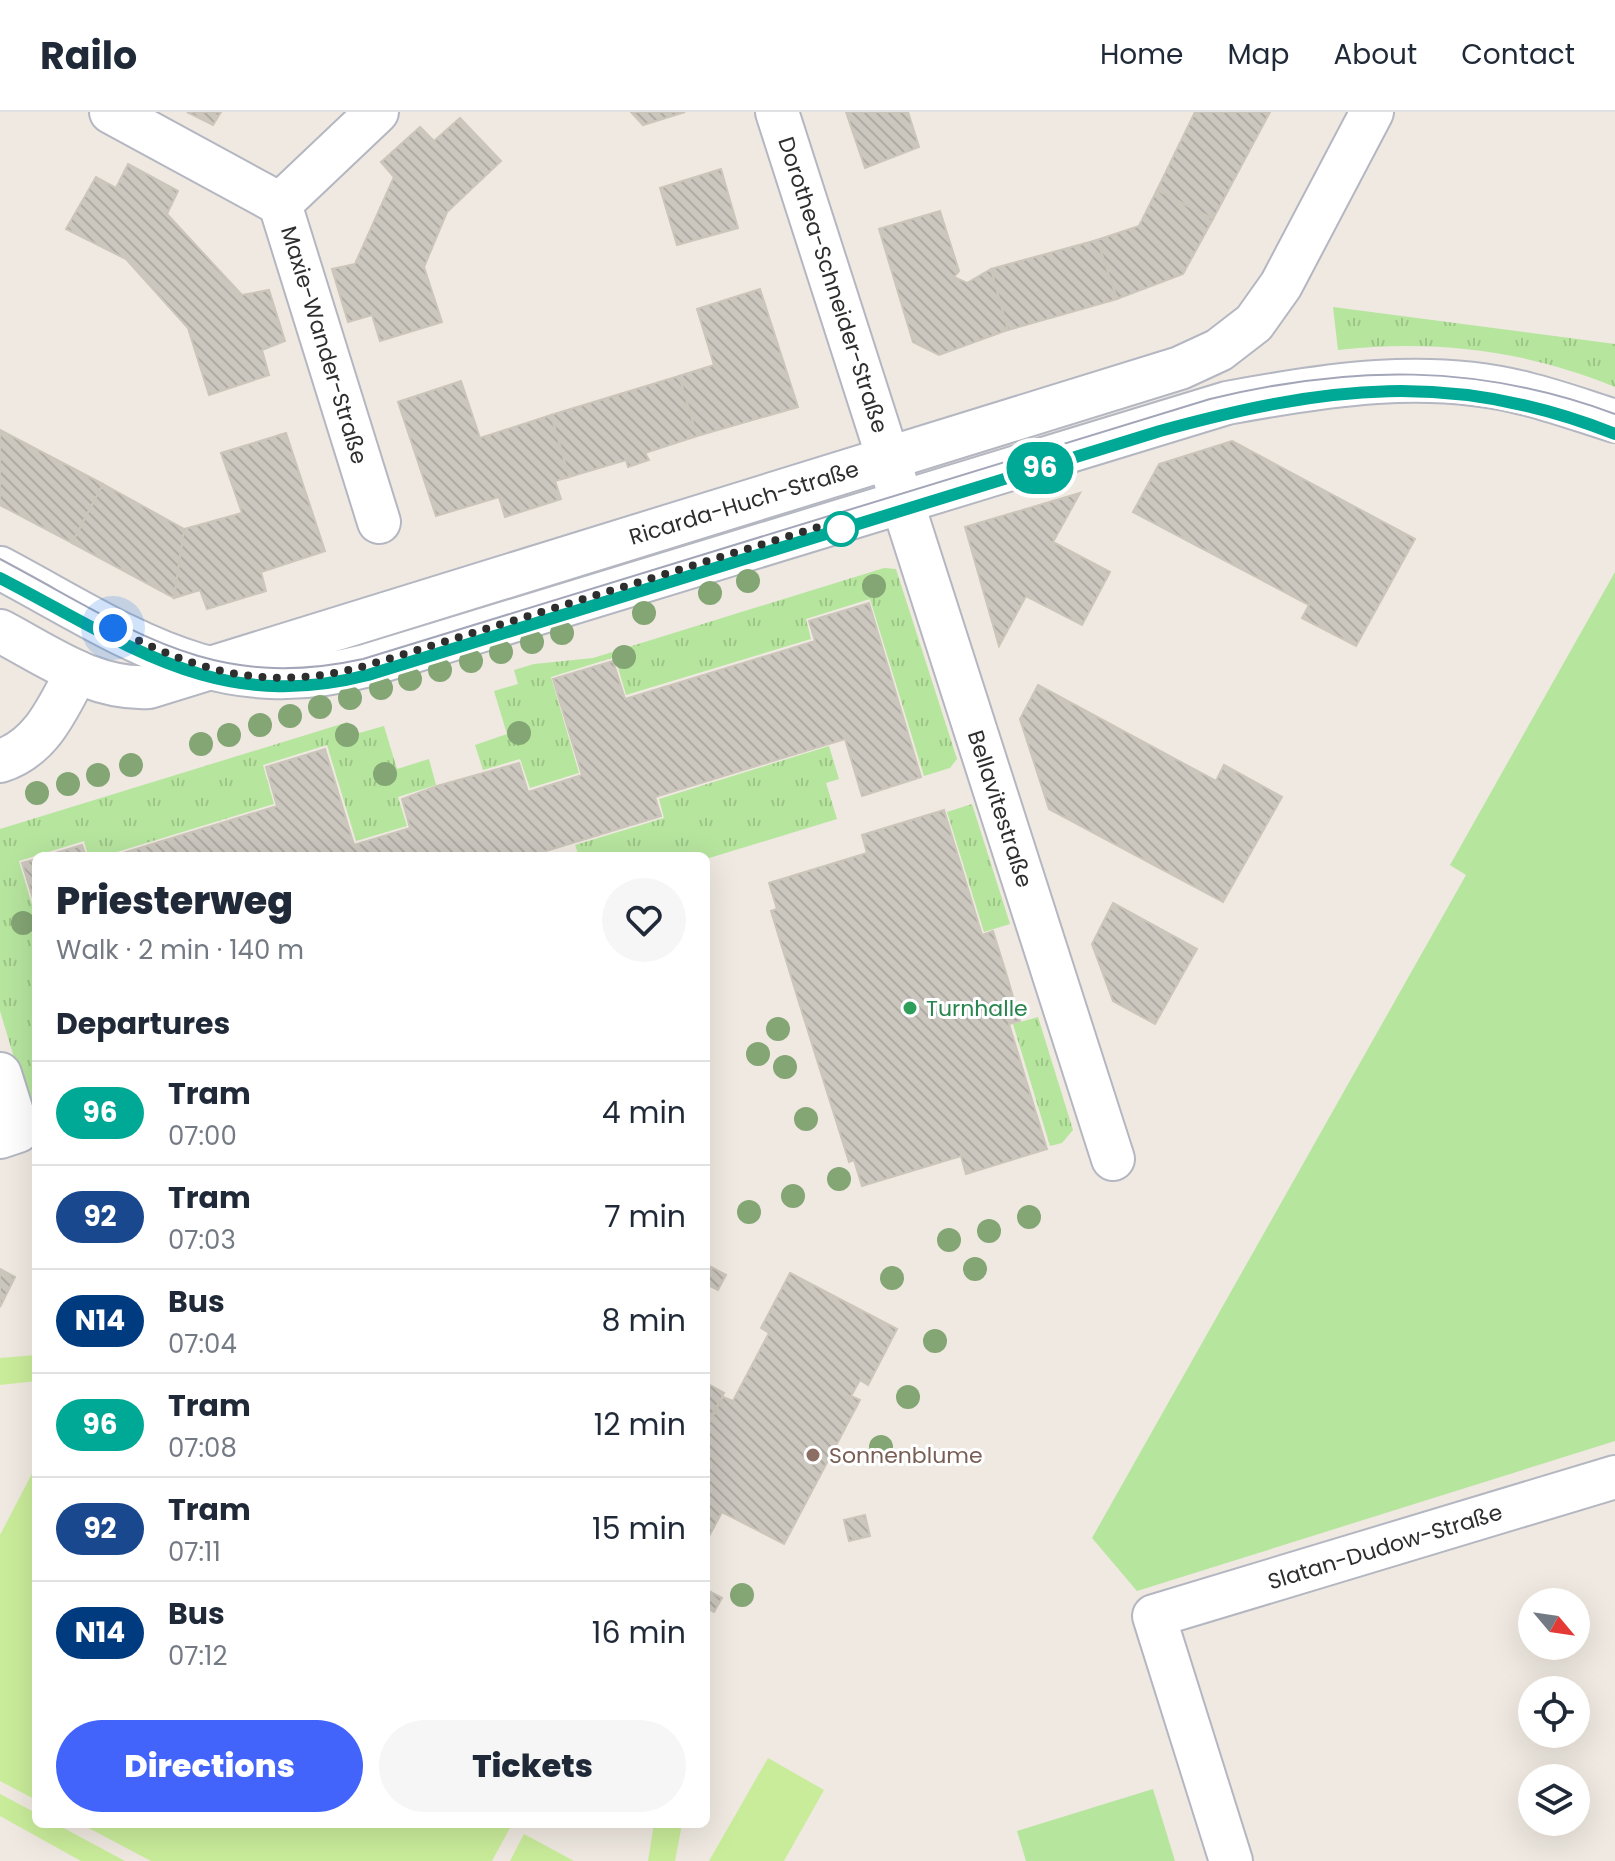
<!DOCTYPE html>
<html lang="en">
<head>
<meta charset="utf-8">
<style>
	:root { --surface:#fff; --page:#f6f6f7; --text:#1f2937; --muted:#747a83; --line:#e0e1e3; --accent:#4264fb }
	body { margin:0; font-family:Poppins,sans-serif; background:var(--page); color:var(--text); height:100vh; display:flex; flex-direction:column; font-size:30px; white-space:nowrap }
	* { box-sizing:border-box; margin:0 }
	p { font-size:26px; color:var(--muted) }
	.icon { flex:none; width:44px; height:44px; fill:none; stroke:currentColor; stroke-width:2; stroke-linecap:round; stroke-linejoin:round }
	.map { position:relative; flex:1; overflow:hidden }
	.details { position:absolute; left:32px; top:740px; width:678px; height:976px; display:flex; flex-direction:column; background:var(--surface); border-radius:12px; box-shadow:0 8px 32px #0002 }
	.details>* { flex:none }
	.badge { padding:0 16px; border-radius:26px; font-size:28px; line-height:52px }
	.needle { width:52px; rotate:119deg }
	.controls { position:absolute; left:1518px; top:1476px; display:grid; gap:16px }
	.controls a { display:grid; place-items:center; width:72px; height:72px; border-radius:50%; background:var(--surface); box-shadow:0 8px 32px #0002; font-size:40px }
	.you { position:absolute; width:40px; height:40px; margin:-20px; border:6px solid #fff; border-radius:50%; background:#1a73e8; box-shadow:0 0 0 12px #1a73e833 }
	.map>.badge { position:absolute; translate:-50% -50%; box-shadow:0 0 0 4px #fff }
	h2 { padding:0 24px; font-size:30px; line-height:72px }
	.round { display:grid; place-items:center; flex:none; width:84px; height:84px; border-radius:42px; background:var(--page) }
	.headline { display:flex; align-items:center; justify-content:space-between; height:136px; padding:0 24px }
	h1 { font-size:38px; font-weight:800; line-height:60px }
	.action { display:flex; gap:16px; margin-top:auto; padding:16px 24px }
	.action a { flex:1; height:92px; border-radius:48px; background:var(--accent); color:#fff; font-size:32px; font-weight:800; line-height:92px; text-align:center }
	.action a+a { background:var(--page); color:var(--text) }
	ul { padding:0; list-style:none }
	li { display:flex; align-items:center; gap:24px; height:104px; padding:0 24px; border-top:2px solid var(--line) }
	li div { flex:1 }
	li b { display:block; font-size:30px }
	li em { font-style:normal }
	li .badge { min-width:88px; font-weight:700; text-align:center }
	header { display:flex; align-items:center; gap:48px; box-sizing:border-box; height:112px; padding:0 40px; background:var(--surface); border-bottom:2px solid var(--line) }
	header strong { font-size:38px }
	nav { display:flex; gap:44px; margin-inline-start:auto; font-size:28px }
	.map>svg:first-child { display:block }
	.grass { fill:url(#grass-tufts) }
	.park { fill:#b6e59e }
	.pitch { fill:#c9ec9a }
	.building { fill:url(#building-back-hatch); stroke:#cbc5ba; stroke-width:2 }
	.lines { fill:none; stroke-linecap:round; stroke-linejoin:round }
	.minor-casing { stroke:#b4b7c1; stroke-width:46 }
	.minor { stroke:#fff; stroke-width:42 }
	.tram { stroke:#a3a6b8; stroke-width:2 }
	.tree { fill:#84a574 }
	.line-casing { stroke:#fff; stroke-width:18 }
	.line { stroke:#00a995; stroke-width:12 }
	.walk { stroke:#2e2e2e; stroke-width:8; stroke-dasharray:0 14.4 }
	.stop-dot { fill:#fff; stroke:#00a995; stroke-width:4 }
	.leisure-dot { fill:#2e9e5b; stroke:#fff; stroke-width:3 }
	.education-dot { fill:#8d6e63; stroke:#fff; stroke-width:3 }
	.labels { text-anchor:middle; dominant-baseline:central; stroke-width:6; stroke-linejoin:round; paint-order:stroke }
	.street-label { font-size:22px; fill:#2e2e2e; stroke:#fff }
	.leisure-label { font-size:22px; fill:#27864d; stroke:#fff; text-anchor:start }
	.education-label { font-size:22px; fill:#785e54; stroke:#fff; text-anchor:start }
</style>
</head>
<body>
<header>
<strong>Railo</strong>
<nav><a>Home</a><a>Map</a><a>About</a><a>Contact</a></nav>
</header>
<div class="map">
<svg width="1615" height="1749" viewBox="0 0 1615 1749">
	<defs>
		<pattern id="grass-tufts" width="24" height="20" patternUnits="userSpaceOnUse" patternTransform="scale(2)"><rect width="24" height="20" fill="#b6e59e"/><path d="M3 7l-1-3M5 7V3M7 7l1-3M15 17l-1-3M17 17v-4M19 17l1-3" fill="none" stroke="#9dc588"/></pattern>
		<pattern id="building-back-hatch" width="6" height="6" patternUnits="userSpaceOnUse" patternTransform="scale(2)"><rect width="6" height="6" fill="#cbc7bf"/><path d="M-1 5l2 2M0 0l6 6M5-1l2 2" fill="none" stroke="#afaba4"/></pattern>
	</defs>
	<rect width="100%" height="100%" fill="#efe9e1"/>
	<g class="grass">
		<path d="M 1333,195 L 1615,232 L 1615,275 C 1525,238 1434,227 1338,238 Z"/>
		<path d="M 884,456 L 896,457 L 957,647 L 950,656 L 924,664 L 870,487 L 806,507 L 811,527 L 626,583 L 615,545 L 551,565 L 579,661 L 530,676 L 520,647 L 483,658 L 475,633 L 507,622 L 494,579 L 518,572 L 514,558 L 534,552 L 593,546 Z"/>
		<path d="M 348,610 L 352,623 L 384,614 L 397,657 L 429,647 L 436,673 L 398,685 L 407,714 L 356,729 L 327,633 L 263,653 L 274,692 L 104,744 L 88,744 L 84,729 L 19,749 L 36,806 L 36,995 L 28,992 L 0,899 L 0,717 Z"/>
		<path d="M 829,634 L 839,667 L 826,671 L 837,707 L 706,747 L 706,744 L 579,744 L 575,733 L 664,706 L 659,687 Z"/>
		<path d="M 972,692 L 1010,812 L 984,820 L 947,700 Z"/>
		<path d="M 1038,905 L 1073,1018 L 1062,1031 L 1050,1034 L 1013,912 Z"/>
	</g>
	<g class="park">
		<path d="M 1615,460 L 1615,1329 L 1137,1479 L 1092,1426 L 1466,763 L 1450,753 Z"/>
		<path d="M 1153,1677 L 1175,1749 L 1026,1749 L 1017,1719 Z"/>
	</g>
	<g class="pitch">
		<path d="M 36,1243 L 36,1269 L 0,1273 L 0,1246 Z"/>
		<path d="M 36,1354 L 36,1688 L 0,1669 L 0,1423 Z"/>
		<path d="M 768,1646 L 824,1678 L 784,1749 L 709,1749 Z"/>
		<path d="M 0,1682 L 36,1701 L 36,1712 L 56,1712 L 125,1749 L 81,1749 L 0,1704 Z"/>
		<path d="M 81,1712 L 512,1712 L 492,1749 L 151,1749 Z"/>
		<path d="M 654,1712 L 682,1712 L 675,1749 L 648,1749 Z"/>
		<path d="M 524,1722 L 574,1749 L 510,1749 Z"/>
	</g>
	<g class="building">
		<path d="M 187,0 L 221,0 L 213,13 Z"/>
		<path d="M 631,0 L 685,0 L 643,13 Z"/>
		<path d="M 846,0 L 908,0 L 919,35 L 865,56 Z"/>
		<path d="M 1195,0 L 1270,0 L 1213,107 L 1157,78 Z"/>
		<path d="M 460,6 L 501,49 L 447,100 L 424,155 L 442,210 L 380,229 L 372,203 L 348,210 L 332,157 L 355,152 L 394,65 L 381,50 L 420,15 L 434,29 Z"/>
		<path d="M 128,52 L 178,79 L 167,102 L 242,183 L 269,178 L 285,229 L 262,238 L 269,263 L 209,283 L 188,216 L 126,147 L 66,117 L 96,65 L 116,76 Z"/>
		<path d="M 721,57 L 738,116 L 677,133 L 660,76 Z"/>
		<path d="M 1157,78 L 1213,107 L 1183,162 L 1117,187 L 1097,128 L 1139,114 Z"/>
		<path d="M 940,99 L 959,159 L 954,165 L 967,171 L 991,157 L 1008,218 L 939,243 L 913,230 L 879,117 Z"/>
		<path d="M 1097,128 L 1117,187 L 1008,218 L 991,157 Z"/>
		<path d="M 760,177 L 798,295 L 697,324 L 679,264 L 714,253 L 697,197 Z"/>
		<path d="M 679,264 L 697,324 L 645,341 L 649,348 L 628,355 L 626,348 L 569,365 L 551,303 Z"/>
		<path d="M 461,269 L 480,326 L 551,303 L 569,365 L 555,369 L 561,387 L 505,405 L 499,385 L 436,404 L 398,290 Z"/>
		<path d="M 0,318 L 103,372 L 72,431 L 0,393 Z"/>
		<path d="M 286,321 L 325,439 L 261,460 L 266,479 L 207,497 L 200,478 L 174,486 L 184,417 L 242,401 L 221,341 Z"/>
		<path d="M 1232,329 L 1415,427 L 1356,534 L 1302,506 L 1309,493 L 1133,400 L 1159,352 Z"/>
		<path d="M 103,372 L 184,417 L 174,486 L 72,431 Z"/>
		<path d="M 1080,381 L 1053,430 L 1110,460 L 1082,513 L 1026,484 L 999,534 L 965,415 Z"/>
		<path d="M 869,491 L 921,665 L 862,684 L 845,627 L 655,685 L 661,704 L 546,739 L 547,744 L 113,744 L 277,694 L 266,655 L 325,637 L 354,733 L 410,716 L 402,687 L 437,674 L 519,651 L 528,680 L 582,663 L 553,567 L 613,549 L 625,587 L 815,529 L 809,509 Z"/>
		<path d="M 1038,573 L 1216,669 L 1224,653 L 1282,685 L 1223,790 L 1049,697 L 1020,607 Z"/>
		<path d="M 944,698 L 982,823 L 993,819 L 1007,864 L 1020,909 L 1009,912 L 1047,1037 L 966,1062 L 961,1044 L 862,1074 L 854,1048 L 849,1050 L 797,884 L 771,799 L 777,797 L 769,771 L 867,741 L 862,723 Z"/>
		<path d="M 82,733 L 86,744 L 45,744 Z"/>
		<path d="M 36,747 L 36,796 L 22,751 Z"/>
		<path d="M 1113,791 L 1197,837 L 1155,912 L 1113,889 L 1092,832 Z"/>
		<path d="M 711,1155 L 726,1163 L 718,1178 L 706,1172 Z"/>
		<path d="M 0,1157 L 15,1165 L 0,1195 Z"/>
		<path d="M 790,1161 L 897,1217 L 868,1273 L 860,1268 L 851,1284 L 860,1288 L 784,1432 L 722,1400 L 706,1430 L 706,1317 L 723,1285 L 733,1289 L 769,1221 L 761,1216 Z"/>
		<path d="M 710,1273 L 724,1281 L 711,1305 L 706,1302 Z"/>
		<path d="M 865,1403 L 870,1424 L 849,1429 L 844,1408 Z"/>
		<path d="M 707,1478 L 722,1486 L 714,1500 L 706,1496 Z"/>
	</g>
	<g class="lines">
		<g class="minor-casing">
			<g id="minor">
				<path d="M 111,0 L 280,92"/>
				<path d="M 377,0 L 280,92 L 379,410"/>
				<path d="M 777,0 L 1113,1047"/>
				<path d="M 0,456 C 126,523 216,593 365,554 L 1227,291 C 1324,273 1429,256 1527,282 C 1556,289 1586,300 1615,309"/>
				<path d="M 0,519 C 48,544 93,578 149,575 L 1180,256 L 1219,238 L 1254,211 L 1281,173 L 1372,0"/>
				<path d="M 0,649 C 42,636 58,595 77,560"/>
				<path d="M 0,962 L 18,1019 L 0,1025"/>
				<path d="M 1231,1749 L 1154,1504 L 1615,1365"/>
			</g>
		</g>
		<use href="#minor" class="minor"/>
		<g class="tram">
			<path d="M 0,447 C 129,515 209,581 363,547 L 1210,287 C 1350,253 1478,251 1615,302"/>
			<path d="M 0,466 C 129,533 216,601 368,563 L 1248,295 C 1373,271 1495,274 1615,322"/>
		</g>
	</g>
	<g class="tree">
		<circle cx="748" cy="469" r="12"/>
		<circle cx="874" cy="474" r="12"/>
		<circle cx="710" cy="481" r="12"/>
		<circle cx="644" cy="501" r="12"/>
		<circle cx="562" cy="521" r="12"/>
		<circle cx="532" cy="530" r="12"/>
		<circle cx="501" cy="540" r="12"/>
		<circle cx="624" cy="545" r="12"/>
		<circle cx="471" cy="549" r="12"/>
		<circle cx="440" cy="558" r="12"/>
		<circle cx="410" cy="567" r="12"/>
		<circle cx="381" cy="576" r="12"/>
		<circle cx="350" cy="586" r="12"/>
		<circle cx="320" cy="595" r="12"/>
		<circle cx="290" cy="604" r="12"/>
		<circle cx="260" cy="613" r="12"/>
		<circle cx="519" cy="621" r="12"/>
		<circle cx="229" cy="623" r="12"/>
		<circle cx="347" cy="623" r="12"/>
		<circle cx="201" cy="632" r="12"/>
		<circle cx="131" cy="653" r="12"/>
		<circle cx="385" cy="662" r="12"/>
		<circle cx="98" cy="663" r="12"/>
		<circle cx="68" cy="672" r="12"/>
		<circle cx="37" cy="681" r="12"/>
		<circle cx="23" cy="811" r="12"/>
		<circle cx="778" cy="917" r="12"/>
		<circle cx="758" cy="942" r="12"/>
		<circle cx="785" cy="955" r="12"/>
		<circle cx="806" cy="1007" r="12"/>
		<circle cx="839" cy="1067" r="12"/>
		<circle cx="793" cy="1084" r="12"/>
		<circle cx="749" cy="1100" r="12"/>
		<circle cx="1029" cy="1105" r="12"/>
		<circle cx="989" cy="1119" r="12"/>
		<circle cx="949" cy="1128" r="12"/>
		<circle cx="975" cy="1157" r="12"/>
		<circle cx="892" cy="1166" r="12"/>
		<circle cx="935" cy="1229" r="12"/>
		<circle cx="908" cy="1285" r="12"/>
		<circle cx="881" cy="1335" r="12"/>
		<circle cx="742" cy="1483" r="12"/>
	</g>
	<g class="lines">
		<g class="line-casing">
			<path id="line" d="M 0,466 C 128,532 216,602 368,563 L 1160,319 C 1324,274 1453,257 1615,322"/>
		</g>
		<use href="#line" class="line"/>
		<path class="walk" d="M 113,516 C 201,561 267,580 365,554 L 838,409 L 841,417"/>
	</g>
	<circle class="stop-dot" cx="841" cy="417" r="16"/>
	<circle class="leisure-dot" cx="910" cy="896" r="8"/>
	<circle class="education-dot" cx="813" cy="1343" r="8"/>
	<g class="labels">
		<g class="street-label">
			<text transform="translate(833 173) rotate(72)">Dorothea-Schneider-Straße</text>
			<text transform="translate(324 233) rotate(73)">Maxie-Wander-Straße</text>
			<text transform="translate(744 391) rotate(-17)">Ricarda-Huch-Straße</text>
			<text transform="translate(1000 697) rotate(72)">Bellavitestraße</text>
			<text transform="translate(1385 1435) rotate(-17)">Slatan-Dudow-Straße</text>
		</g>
		<g class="leisure-label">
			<text x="926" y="896">Turnhalle</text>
		</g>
		<g class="education-label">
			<text x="829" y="1343">Sonnenblume</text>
		</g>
	</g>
</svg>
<div class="controls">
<a><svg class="needle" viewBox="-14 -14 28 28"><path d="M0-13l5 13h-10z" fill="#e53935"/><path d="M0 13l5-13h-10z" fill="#747a83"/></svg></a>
<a><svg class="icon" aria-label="locate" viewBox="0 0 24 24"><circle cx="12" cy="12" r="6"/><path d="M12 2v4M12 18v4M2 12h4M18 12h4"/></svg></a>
<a><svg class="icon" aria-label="layers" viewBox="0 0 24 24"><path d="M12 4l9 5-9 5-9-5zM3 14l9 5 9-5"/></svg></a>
</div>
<div class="you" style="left:113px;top:516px"></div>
<b class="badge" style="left:1040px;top:356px;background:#00a995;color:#fff">96</b>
<section class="details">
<div class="headline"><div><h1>Priesterweg</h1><p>Walk · 2 min · 140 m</p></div><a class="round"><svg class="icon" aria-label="heart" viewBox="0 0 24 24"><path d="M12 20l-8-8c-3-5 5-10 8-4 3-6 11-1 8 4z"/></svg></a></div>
<h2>Departures</h2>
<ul>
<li><span class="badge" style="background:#00a995;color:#fff">96</span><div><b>Tram</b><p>07:00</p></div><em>4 min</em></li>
<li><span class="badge" style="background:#19488e;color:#fff">92</span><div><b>Tram</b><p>07:03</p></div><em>7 min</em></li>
<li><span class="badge" style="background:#003b80;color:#fff">N14</span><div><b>Bus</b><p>07:04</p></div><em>8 min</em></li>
<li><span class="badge" style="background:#00a995;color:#fff">96</span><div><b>Tram</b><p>07:08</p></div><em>12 min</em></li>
<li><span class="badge" style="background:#19488e;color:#fff">92</span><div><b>Tram</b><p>07:11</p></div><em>15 min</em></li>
<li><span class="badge" style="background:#003b80;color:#fff">N14</span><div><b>Bus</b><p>07:12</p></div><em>16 min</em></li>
</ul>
<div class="action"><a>Directions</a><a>Tickets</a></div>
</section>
</div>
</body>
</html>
